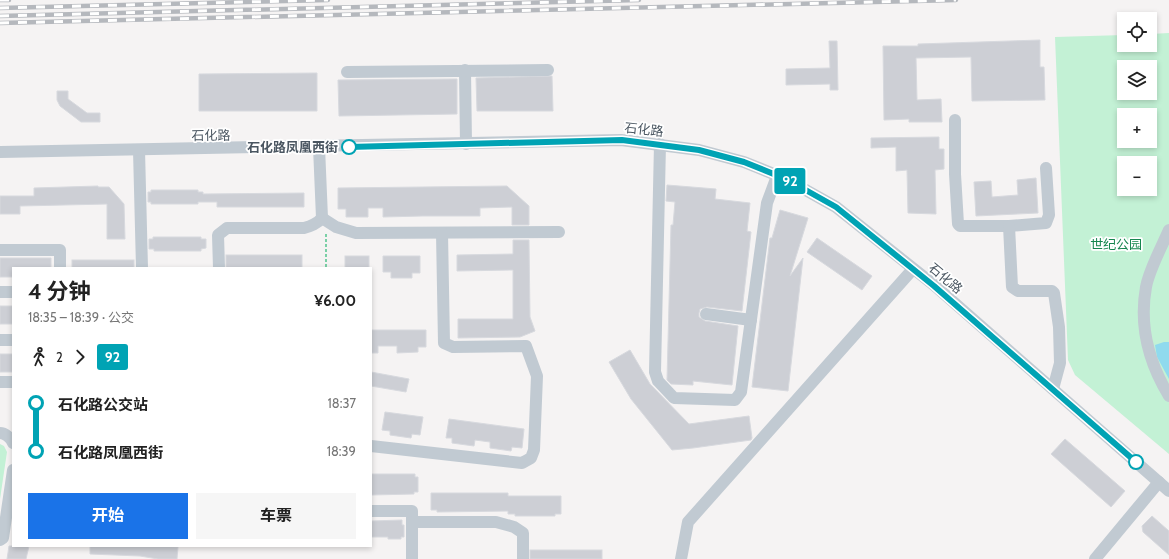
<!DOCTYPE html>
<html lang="zh">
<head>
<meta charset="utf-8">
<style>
	:root { --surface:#fff; --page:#f6f6f6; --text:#222; --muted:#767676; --accent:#1a73e8 }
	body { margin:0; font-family:Cabin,"Noto Sans SC",sans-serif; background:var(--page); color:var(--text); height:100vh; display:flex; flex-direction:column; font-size:15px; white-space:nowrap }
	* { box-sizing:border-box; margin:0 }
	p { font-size:13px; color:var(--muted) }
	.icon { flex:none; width:22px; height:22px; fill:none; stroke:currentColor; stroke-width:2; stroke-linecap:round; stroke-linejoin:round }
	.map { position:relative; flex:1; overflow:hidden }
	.side { position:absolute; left:12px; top:267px; width:360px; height:280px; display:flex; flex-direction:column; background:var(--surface); border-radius:0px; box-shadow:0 2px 6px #0003 }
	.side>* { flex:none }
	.badge { padding:0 8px; border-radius:3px; font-size:14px; line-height:26px }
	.buttons { position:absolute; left:1117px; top:12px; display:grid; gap:8px }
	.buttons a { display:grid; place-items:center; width:40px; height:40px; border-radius:0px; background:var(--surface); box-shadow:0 2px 6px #0003; font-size:20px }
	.map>.badge { position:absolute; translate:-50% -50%; box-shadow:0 0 0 2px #fff }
	.legs { display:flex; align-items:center; gap:6px; height:44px; padding:0 16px; font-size:13px }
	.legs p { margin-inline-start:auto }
	.head { display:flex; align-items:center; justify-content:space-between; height:68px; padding:0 16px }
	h1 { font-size:22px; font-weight:700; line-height:30px }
	.button { display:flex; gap:8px; margin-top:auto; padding:8px 16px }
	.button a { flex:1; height:46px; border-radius:0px; background:var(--accent); color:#fff; font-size:16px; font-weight:700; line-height:46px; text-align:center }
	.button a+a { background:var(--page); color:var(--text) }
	ul { padding:0 16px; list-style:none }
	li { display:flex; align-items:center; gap:14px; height:48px; font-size:15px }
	li i { display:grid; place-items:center; width:6px; height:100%; margin:0 5px; background:currentColor }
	li i::after { content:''; width:10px; height:10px; margin:-5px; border:3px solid; border-radius:50%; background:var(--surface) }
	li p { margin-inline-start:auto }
	li:first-child i { background:linear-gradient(#0000 50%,currentColor 0) }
	li:last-child i { background:linear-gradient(currentColor 50%,#0000 0) }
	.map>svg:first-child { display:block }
	.green { fill:#c3f1d5; fill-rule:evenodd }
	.water { fill:#90daee }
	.building { fill:#cdcfd5; stroke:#d7d9de }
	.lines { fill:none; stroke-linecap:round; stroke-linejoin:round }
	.path { stroke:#7ad0a6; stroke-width:2; stroke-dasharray:3 2; stroke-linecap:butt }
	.minor { stroke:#c1cad2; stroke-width:12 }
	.rail-casing { stroke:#b5b8bd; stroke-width:4.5 }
	.rail { stroke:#fff; stroke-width:3; stroke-dasharray:9; stroke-linecap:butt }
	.line-1-casing { stroke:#fff; stroke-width:9 }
	.line-1 { stroke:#00a3b4; stroke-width:6 }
	.stop-1-dot { fill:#fff; stroke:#00a3b4; stroke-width:2 }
	.labels { text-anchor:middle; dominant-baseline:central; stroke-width:3.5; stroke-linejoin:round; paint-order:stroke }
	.street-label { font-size:13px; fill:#4a5661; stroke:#fff }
	.stop-label { font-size:13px; font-weight:bold; fill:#4a5661; stroke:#fff; text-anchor:end }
	.park-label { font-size:13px; fill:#17864f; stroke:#fff }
</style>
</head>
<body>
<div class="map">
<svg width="1169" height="559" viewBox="0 0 1169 559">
	<rect width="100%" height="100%" fill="#f5f3f3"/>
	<g class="green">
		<path d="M 1169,33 L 1169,454 L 1075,375 L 1068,360 L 1055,37 L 1124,35 L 1124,45 L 1150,45 L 1150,34 ZM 1124,67 L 1150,67 L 1150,93 L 1124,93 ZM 1124,115 L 1150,115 L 1150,141 L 1124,141 ZM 1124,163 L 1150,163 L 1150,189 L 1124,189 Z"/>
		<path d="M 0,444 L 4,446 L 7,452 L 0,499 Z"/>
	</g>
	<path class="water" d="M 1164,342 L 1169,342 L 1169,379 L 1157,357 L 1155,345 Z"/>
	<g class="building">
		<path d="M 1040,40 L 1040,67 L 1044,67 L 1045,100 L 972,101 L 971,57 L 916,58 L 917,100 L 941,99 L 942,122 L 909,122 L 909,119 L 884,120 L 883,46 L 918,46 L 918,44 Z"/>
		<path d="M 829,41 L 837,41 L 838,90 L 830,90 L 830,84 L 786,85 L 786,69 L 830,68 Z"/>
		<path d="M 317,73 L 317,111 L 199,111 L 199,74 Z"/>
		<path d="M 552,76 L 553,111 L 477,111 L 476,78 Z"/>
		<path d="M 457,79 L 457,114 L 339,116 L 338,80 Z"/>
		<path d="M 57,91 L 68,91 L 68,99 L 87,113 L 100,113 L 100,122 L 81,122 L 60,106 L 57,100 Z"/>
		<path d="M 939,137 L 939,149 L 944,149 L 944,169 L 935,170 L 936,214 L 908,213 L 907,170 L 896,171 L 896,147 L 871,148 L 871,138 Z"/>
		<path d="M 1036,178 L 1038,213 L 976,216 L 974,182 L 991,181 L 992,197 L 1018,195 L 1017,180 Z"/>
		<path d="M 667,185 L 716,189 L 715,199 L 750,203 L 747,231 L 751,232 L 742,311 L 707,307 L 700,309 L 699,313 L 699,317 L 705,321 L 738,326 L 732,385 L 693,381 L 693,385 L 671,384 L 667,380 L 671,225 L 673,225 L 675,202 L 666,201 Z"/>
		<path d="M 98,186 L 98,187 L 109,187 L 124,204 L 125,239 L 107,239 L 107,204 L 20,206 L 20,214 L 0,214 L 0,196 L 34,196 L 34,188 Z"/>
		<path d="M 507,186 L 529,206 L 529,225 L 512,225 L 512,207 L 480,208 L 480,216 L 422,216 L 383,217 L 383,208 L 368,208 L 368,217 L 346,217 L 346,209 L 338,209 L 338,188 Z"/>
		<path d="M 151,190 L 198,190 L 198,192 L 203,192 L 203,194 L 304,193 L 304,207 L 217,207 L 217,202 L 198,202 L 198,204 L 151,204 L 151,202 L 148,202 L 148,192 L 151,192 Z"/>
		<path d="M 780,210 L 808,218 L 790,276 L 803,258 L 788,391 L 752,387 L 770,238 L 772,238 Z"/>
		<path d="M 153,237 L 201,237 L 201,239 L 206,239 L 206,248 L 201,249 L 201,251 L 154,251 L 154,249 L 149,249 L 149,239 L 153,239 Z"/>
		<path d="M 817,238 L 872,276 L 862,290 L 807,252 Z"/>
		<path d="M 513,240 L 529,240 L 530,317 L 535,331 L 520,337 L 458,338 L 458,319 L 513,319 L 513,270 L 457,271 L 457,255 L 513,254 Z"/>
		<rect x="226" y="255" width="76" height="13"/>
		<rect x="345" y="256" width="24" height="12"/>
		<path d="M 383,256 L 420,256 L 420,273 L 412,273 L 412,278 L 391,278 L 391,272 L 383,272 Z"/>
		<path d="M 0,258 L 51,258 L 51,268 L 13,268 L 13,277 L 0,277 Z"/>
		<rect x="72" y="260" width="62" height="8"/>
		<rect x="0" y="306" width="13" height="18"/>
		<path d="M 371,330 L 426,330 L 426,347 L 418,347 L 418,352 L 397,353 L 397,346 L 378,346 L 378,353 L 371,353 Z"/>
		<path d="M 630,350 L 650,384 L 689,424 L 749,416 L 752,438 L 751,440 L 693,448 L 672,450 L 631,399 L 609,362 Z"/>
		<rect x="0" y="354" width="13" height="18"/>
		<path d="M 371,372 L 409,379 L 406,392 L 371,386 Z"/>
		<path d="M 385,412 L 423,417 L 420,435 L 412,434 L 411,438 L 390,435 L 390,431 L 382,430 Z"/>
		<path d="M 449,419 L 524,429 L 522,448 L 512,447 L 511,451 L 490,448 L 490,442 L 475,440 L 474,446 L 452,443 L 452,438 L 446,438 Z"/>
		<path d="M 1065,439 L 1125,491 L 1111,507 L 1051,454 Z"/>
		<path d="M 371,474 L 415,474 L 415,477 L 418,477 L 418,492 L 414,492 L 414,494 L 371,495 Z"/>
		<path d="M 431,493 L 508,493 L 508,496 L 561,496 L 561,514 L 555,514 L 555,516 L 515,516 L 515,514 L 508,514 L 508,511 L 437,512 L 437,510 L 431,510 Z"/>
		<path d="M 1152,516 L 1169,531 L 1169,555 L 1143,532 L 1142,526 Z"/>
		<path d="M 402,520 L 402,525 L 404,525 L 404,537 L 401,537 L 401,539 L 388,539 L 388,537 L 371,537 L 371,521 Z"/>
		<path d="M 9,546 L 29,546 L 26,559 L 7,559 Z"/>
		<path d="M 90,546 L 158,546 L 178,547 L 177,559 L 158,559 L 140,556 L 90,554 Z"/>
		<rect x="530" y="550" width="72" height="9"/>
	</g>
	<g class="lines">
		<path class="path" d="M 326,234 L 326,268"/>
		<g class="minor">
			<path d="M 465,70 L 466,144"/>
			<path d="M 347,72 L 548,70"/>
			<path d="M 955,120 L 955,174 L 958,224 L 960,226 L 1009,226 L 1046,223 L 1049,215 L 1046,168"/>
			<path d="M 660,144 L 655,372 L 658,381 L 674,398 L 735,400 L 741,392 L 767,203 L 777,176"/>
			<path d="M 139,150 L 142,268"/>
			<path d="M 0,152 L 621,140 L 699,150 L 744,162 L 786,179 L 836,207 L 934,285 L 1169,491"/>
			<path d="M 322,218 L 336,227 L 356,233 L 559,232"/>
			<path d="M 1009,226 L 1012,287 L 1018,291 L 1052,291 L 1054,293 L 1059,327 L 1060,363 L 1053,389"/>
			<path d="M 1169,230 C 1162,246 1149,270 1146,287 C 1139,326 1149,363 1169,396"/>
			<path d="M 0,250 L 60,250 L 60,268"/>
			<path d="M 219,268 L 218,235 L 227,228 L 304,228 C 311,226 317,224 322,218 L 319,147"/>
			<path d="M 0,292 L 13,292"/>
			<path d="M 706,314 L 751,320"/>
			<path d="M 0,340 L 13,340"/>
			<path d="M 0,382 L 13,382"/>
			<path d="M 0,433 C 5,433 11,438 13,443"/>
			<path d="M 371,446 L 522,463 L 531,458 L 534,450 L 537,376 L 526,346 L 453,347 L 444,343 L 442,233"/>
			<path d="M 371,511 L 412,511 L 412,559"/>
			<path d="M 412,522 L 496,522 L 514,527 L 523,533 L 523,559"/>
			<path d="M 0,540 L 3,538 L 13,470"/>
			<path d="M 681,559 L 688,522 L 913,269"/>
			<path d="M 1095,559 L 1159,482"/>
		</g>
		<g class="rail-casing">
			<g id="rail">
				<path d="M 0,0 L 9,0"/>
				<path d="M 0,8 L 328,0"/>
				<path d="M 0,16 L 639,0"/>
				<path d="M 0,23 L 956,0"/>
			</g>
		</g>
		<use href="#rail" class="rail"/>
	</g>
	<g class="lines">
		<g class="line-1-casing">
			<path id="line-1" d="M 349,147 L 622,140 L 699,150 L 744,162 L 786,179 L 836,207 L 934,286 L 1136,462"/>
		</g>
		<use href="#line-1" class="line-1"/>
	</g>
	<g class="stop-1-dot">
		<circle cx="349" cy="147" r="7"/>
		<circle cx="1136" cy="462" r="7"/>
	</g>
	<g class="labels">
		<g class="street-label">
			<text transform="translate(644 129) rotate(6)">石化路</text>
			<text transform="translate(211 135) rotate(-1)">石化路</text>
			<text transform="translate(946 278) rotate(40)">石化路</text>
		</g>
		<g class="stop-label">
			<text x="338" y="147">石化路凤凰西街</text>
		</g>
		<g class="park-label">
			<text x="1116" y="244">世纪公园</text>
		</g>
	</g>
</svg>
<div class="buttons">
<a><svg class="icon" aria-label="locate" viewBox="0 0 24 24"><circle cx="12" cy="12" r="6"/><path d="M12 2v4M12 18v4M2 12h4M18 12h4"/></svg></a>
<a><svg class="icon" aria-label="layers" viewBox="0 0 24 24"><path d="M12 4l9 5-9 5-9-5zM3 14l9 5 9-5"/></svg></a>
<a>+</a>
<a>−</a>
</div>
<b class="badge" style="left:790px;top:181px;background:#00a3b4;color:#fff">92</b>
<section class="side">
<div class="head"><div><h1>4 分钟</h1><p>18:35 – 18:39 · 公交</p></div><b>¥6.00</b></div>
<div class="legs"><svg class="icon" aria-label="walk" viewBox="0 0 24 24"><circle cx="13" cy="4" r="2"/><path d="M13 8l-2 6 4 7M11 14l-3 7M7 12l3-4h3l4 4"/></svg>2<svg class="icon" aria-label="forward" viewBox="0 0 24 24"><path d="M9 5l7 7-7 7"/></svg><b class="badge" style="background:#00a3b4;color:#fff">92</b></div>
<ul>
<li><i style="color:#00a3b4"></i><b>石化路公交站</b><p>18:37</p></li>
<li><i style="color:#00a3b4"></i><b>石化路凤凰西街</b><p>18:39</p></li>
</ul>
<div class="button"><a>开始</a><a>车票</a></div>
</section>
</div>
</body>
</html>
